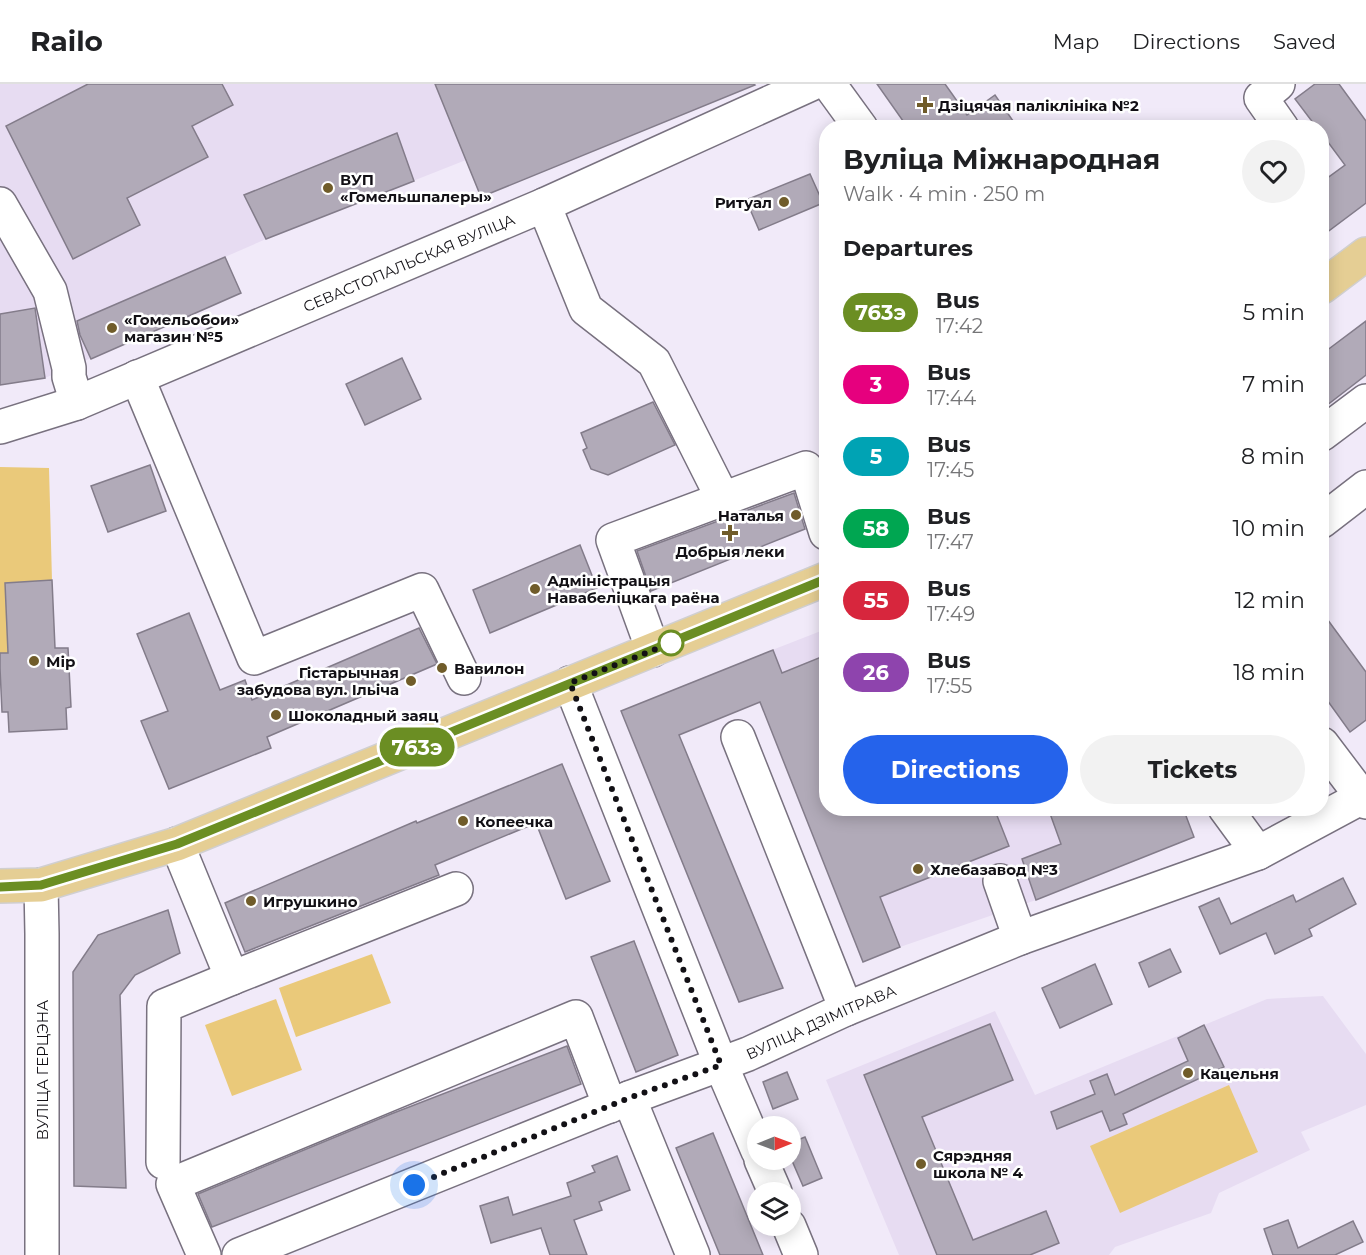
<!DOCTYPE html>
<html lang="en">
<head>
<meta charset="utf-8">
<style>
	:root { --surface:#fff; --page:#f2f2f2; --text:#202124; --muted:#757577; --line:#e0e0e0; --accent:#2563eb }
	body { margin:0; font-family:Montserrat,sans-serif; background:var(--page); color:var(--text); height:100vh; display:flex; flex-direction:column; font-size:22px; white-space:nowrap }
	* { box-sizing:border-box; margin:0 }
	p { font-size:20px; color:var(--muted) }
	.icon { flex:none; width:33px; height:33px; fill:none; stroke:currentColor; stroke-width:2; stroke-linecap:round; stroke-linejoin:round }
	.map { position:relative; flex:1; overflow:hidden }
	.sheet { position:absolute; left:819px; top:36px; width:510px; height:696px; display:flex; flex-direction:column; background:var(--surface); border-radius:24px; box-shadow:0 3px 15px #0003 }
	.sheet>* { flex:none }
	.badge { padding:0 12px; border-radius:20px; font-size:21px; line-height:39px }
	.needle { width:39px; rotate:89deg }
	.fabs { position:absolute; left:747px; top:1032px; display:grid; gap:12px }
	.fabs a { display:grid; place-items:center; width:54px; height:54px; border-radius:50%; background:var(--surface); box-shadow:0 3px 15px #0003; font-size:30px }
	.you { position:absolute; width:30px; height:30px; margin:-15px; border:4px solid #fff; border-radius:50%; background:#1a73e8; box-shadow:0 0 0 9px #1a73e833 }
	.map>.badge { position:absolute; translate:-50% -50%; box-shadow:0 0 0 3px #fff }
	h2 { padding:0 24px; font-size:22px; line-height:54px }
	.round { display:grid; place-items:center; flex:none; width:63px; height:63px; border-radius:32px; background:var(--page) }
	.overview { display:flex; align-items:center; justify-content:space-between; height:102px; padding:0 24px }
	h1 { font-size:28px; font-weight:700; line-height:45px }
	.primary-button { display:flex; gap:12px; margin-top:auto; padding:12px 24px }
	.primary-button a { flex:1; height:69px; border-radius:36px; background:var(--accent); color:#fff; font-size:24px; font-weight:700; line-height:69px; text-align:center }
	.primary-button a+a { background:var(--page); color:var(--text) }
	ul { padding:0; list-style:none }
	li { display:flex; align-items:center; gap:18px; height:72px; padding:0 24px }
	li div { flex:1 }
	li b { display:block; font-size:22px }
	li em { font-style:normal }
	li .badge { min-width:66px; font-weight:700; text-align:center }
	header { display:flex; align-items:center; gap:36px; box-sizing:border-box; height:84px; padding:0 30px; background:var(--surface); border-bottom:2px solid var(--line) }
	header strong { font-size:28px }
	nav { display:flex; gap:33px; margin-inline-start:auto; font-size:21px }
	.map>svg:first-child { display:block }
	.built { fill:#e7dcf2 }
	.green { fill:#eac97a }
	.building { fill:#b1aab8; stroke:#837c8a; stroke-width:1.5 }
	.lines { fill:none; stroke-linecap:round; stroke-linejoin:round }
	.minor-casing { stroke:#78717f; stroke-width:36 }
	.major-casing { stroke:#d0cfd0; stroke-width:36 }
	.minor { stroke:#fff; stroke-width:33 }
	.major { stroke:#e5ce94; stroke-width:33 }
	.line-casing { stroke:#fff; stroke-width:14 }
	.line { stroke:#6b8e23; stroke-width:9 }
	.walk { stroke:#121015; stroke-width:6; stroke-dasharray:0 10.8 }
	.poi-dot { fill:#705c2a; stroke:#fff; stroke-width:2 }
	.stop-dot { fill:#fff; stroke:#6b8e23; stroke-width:3 }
	.labels { text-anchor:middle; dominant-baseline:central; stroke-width:5; stroke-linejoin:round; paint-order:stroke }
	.poi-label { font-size:15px; font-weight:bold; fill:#121015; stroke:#fff; text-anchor:start }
	.street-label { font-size:15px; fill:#121015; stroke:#fff }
</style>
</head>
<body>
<header>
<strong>Railo</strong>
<nav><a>Map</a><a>Directions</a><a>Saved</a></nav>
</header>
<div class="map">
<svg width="1366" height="1171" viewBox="0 0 1366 1171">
	<rect width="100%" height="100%" fill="#f1eaf9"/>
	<g class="built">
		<path d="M 0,0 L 756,0 L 481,113 L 466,76 L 266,155 L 225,173 L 241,209 L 45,294 L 0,301 Z"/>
		<path d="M 826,545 L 826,724 L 1183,725 L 1194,753 L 1036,816 L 900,863 L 863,878 L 744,577 Z"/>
		<path d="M 1323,912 L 1366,970 L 1366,1021 L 1301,1048 L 1310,1066 L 1219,1109 L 1211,1129 L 1115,1163 L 1109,1171 L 899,1171 L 826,996 L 995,927 L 1035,1011 L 1267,915 Z"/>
	</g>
	<g class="green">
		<path d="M 0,383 L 49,384 L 52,496 L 5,499 L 8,569 L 0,569 Z"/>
		<path d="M 372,870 L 391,919 L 296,953 L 279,904 Z"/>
		<path d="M 276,915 L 302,986 L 232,1012 L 205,941 Z"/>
		<path d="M 1229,1001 L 1258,1068 L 1120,1129 L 1090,1062 Z"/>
	</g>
	<g class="building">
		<path d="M 88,0 L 222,0 L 233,21 L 192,42 L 208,73 L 127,114 L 140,141 L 73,175 L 6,42 Z"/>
		<path d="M 435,0 L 754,0 L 755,1 L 481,113 Z"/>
		<path d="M 877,0 L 945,0 L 967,31 L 995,11 L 1018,44 L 908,44 Z"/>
		<path d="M 1315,0 L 1339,0 L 1366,37 L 1366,119 L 1322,152 L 1322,98 L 1345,81 L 1322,50 L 1322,44 L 1317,44 L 1295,15 Z"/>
		<path d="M 397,49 L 414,97 L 266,155 L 244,111 Z"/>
		<path d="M 810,90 L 823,119 L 759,146 L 746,116 Z"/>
		<path d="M 225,173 L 241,209 L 91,275 L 80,251 L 77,237 Z"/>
		<path d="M 35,224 L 45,294 L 0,301 L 0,230 Z"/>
		<path d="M 1366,237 L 1366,291 L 1322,325 L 1322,270 Z"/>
		<path d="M 402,274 L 421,315 L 365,341 L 346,300 Z"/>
		<path d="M 653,318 L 675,361 L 608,391 L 591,385 L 583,366 L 587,364 L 581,349 Z"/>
		<path d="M 150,381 L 166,427 L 108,448 L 91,402 Z"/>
		<path d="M 794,409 L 805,445 L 651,507 L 637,467 Z"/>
		<path d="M 580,461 L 597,504 L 490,549 L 473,506 Z"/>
		<path d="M 52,496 L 55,564 L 68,564 L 71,623 L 66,624 L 67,645 L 9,648 L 8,628 L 2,628 L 0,584 L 0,569 L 8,569 L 5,499 Z"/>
		<path d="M 1322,528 L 1366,588 L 1366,636 L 1350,648 L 1322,609 Z"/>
		<path d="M 189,529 L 220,606 L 245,596 L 252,616 L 419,544 L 437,580 L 267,653 L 271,664 L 169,705 L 141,637 L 168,627 L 137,550 Z"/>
		<path d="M 773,566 L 782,589 L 826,571 L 826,724 L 994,724 L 1009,762 L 880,813 L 900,863 L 863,878 L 760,618 L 679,651 L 783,904 L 739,918 L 621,627 Z"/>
		<path d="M 562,680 L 610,797 L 566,815 L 536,739 L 435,781 L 439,791 L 245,868 L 225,819 L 416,737 L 417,739 Z"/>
		<path d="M 1048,724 L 1183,724 L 1194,753 L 1036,816 L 1022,775 L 1061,760 Z"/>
		<path d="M 1343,794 L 1356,820 L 1309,845 L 1312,852 L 1275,870 L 1266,849 L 1220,870 L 1199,823 L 1219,814 L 1231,840 L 1293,811 L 1296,818 Z"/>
		<path d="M 168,826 L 180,869 L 135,891 L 120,911 L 126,1104 L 74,1102 L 73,888 L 98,851 Z"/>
		<path d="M 634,857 L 678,971 L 636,988 L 591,873 Z"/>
		<path d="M 1170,865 L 1181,888 L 1149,903 L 1139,879 Z"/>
		<path d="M 1095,880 L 1112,920 L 1060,944 L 1042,904 Z"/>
		<path d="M 990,940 L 1013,996 L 922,1033 L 973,1156 L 1046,1127 L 1059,1159 L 1030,1171 L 937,1171 L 864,991 Z"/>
		<path d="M 1204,941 L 1224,983 L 1123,1030 L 1127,1040 L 1110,1047 L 1102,1027 L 1057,1045 L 1051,1028 L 1095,1010 L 1090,997 L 1107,990 L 1115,1011 L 1188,977 L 1178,954 Z"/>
		<path d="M 567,962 L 581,1000 L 212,1143 L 198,1110 L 391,1030 Z"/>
		<path d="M 787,988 L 798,1015 L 773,1025 L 763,998 Z"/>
		<path d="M 713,1049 L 763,1171 L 720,1171 L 676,1064 Z"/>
		<path d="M 805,1053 L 822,1094 L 803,1102 L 790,1072 L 790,1059 Z"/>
		<path d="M 617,1072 L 630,1106 L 599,1118 L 602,1126 L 574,1136 L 587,1171 L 550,1171 L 541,1144 L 491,1159 L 480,1122 L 508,1113 L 513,1131 L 571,1112 L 567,1099 L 595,1088 L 592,1082 Z"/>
		<path d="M 1288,1136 L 1298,1164 L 1353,1137 L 1363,1158 L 1335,1171 L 1273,1171 L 1264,1145 Z"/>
	</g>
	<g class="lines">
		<g class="minor-casing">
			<g id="minor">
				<path d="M 829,0 L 861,44"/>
				<path d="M 1278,0 L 1261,14 L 1282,44"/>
				<path d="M 0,120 L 50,207 L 69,284 L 69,293 L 77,319"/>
				<path d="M 544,121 L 586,225 L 654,278 L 723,415"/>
				<path d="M 137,293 L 254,574 L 422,506 L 464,594"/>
				<path id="s1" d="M 0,343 L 77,319 L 544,121 L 811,0"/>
				<path d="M 1322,350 L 1366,317"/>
				<path d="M 1322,437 L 1366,403"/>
				<path d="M 653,566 L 613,456 L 806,384 L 826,449"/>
				<path d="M 570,599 L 721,981 L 758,1067"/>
				<path d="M 738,653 L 846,925"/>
				<path d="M 1322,660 L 1366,718"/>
				<path d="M 1225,724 L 1258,769"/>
				<path d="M 177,760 L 232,894 L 456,805"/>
				<path d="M 1000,797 L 1020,854"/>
				<path d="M 41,801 L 42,850 L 42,1171"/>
				<path d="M 629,1014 L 693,1171"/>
				<path d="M 761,1076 L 775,1108"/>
				<path d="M 163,1078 L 164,922 L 232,894"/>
				<path d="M 789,1142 L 801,1171"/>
				<path d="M 204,1171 L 173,1100 L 576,933 L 610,1022"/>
				<path id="s2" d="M 239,1171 L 629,1014 L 748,970 L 846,925 L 1020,854 L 1258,769 L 1366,711"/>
			</g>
		</g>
		<g class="major-casing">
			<g id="major">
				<path d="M 1322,203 L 1366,170"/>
				<path d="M 0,802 L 41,801 L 177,760 L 826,495"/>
			</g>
		</g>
		<use href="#minor" class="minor"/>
		<use href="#major" class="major"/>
	</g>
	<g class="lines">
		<g class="line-casing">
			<path id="line" d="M 0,803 L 41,801 L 177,760 L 826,495"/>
		</g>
		<use href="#line" class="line"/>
		<path class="walk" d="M 414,1101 L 629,1014 L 721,981 L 570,599 L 671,559"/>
	</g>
	<g class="poi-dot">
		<path d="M922 12h6v6h6v6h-6v6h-6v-6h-6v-6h6z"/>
		<circle cx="328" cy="104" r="6"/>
		<circle cx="784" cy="118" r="6"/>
		<circle cx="112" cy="244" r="6"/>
		<circle cx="796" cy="431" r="6"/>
		<path d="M727 440h6v6h6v6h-6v6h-6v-6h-6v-6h6z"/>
		<circle cx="535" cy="505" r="6"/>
		<circle cx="34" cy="577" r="6"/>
		<circle cx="442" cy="584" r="6"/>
		<circle cx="411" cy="597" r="6"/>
		<circle cx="276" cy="631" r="6"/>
		<circle cx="463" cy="737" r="6"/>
		<circle cx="918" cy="785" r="6"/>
		<circle cx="251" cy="817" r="6"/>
		<circle cx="1188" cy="989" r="6"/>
		<circle cx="921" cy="1080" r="6"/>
	</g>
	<circle class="stop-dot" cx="671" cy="559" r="12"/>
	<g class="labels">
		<g class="poi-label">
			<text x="938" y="21">Дзіцячая паліклініка №2</text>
			<text x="340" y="95">ВУП<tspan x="340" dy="17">«Гомельшпалеры»</tspan></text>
			<text x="772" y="118" text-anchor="end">Ритуал</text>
			<text x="124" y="235">«Гомельобои»<tspan x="124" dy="17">магазин №5</tspan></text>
			<text x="784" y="431" text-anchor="end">Наталья</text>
			<text x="730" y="467" text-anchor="middle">Добрыя леки</text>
			<text x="547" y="496">Адміністрацыя<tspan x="547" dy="17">Навабеліцкага раёна</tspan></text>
			<text x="46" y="577">Мір</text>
			<text x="454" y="584">Вавилон</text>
			<text x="399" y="588" text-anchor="end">Гістарычная<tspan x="399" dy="17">забудова вул. Ільіча</tspan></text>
			<text x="288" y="631">Шоколадный заяц</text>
			<text x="475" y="737">Копеечка</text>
			<text x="930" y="785">Хлебазавод №3</text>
			<text x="263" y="817">Игрушкино</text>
			<text x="1200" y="989">Кацельня</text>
			<text x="933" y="1071">Сярэдняя<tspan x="933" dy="17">школа № 4</tspan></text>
		</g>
		<g class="street-label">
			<text stroke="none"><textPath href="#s1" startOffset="441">СЕВАСТОПАЛЬСКАЯ ВУЛІЦА</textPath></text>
			<text stroke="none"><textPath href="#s2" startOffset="627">ВУЛІЦА ДЗІМІТРАВА</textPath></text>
			<text transform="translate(42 986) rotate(-90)">ВУЛІЦА ГЕРЦЭНА</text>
		</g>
	</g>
</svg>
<div class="fabs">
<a><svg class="needle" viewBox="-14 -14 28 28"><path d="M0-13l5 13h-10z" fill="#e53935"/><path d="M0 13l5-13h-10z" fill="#757577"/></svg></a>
<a><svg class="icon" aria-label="layers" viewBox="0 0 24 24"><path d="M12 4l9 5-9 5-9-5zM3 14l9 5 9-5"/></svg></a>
</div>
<div class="you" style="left:414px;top:1101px"></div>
<b class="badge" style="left:417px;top:663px;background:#6b8e23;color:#fff">763э</b>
<section class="sheet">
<div class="overview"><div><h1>Вуліца Міжнародная</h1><p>Walk · 4 min · 250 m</p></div><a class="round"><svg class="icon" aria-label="heart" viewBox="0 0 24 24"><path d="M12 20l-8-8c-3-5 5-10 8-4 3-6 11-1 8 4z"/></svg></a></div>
<h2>Departures</h2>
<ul>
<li><span class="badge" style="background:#6b8e23;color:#fff">763э</span><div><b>Bus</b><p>17:42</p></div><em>5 min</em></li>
<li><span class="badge" style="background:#e6007e;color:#fff">3</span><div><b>Bus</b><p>17:44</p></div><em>7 min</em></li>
<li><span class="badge" style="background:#00a3b4;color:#fff">5</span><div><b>Bus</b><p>17:45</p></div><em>8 min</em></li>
<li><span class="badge" style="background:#00a651;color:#fff">58</span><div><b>Bus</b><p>17:47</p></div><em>10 min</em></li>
<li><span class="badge" style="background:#d7263d;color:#fff">55</span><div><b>Bus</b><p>17:49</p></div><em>12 min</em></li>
<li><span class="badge" style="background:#8e44ad;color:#fff">26</span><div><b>Bus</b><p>17:55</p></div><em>18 min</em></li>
</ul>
<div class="primary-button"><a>Directions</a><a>Tickets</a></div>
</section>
</div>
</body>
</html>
